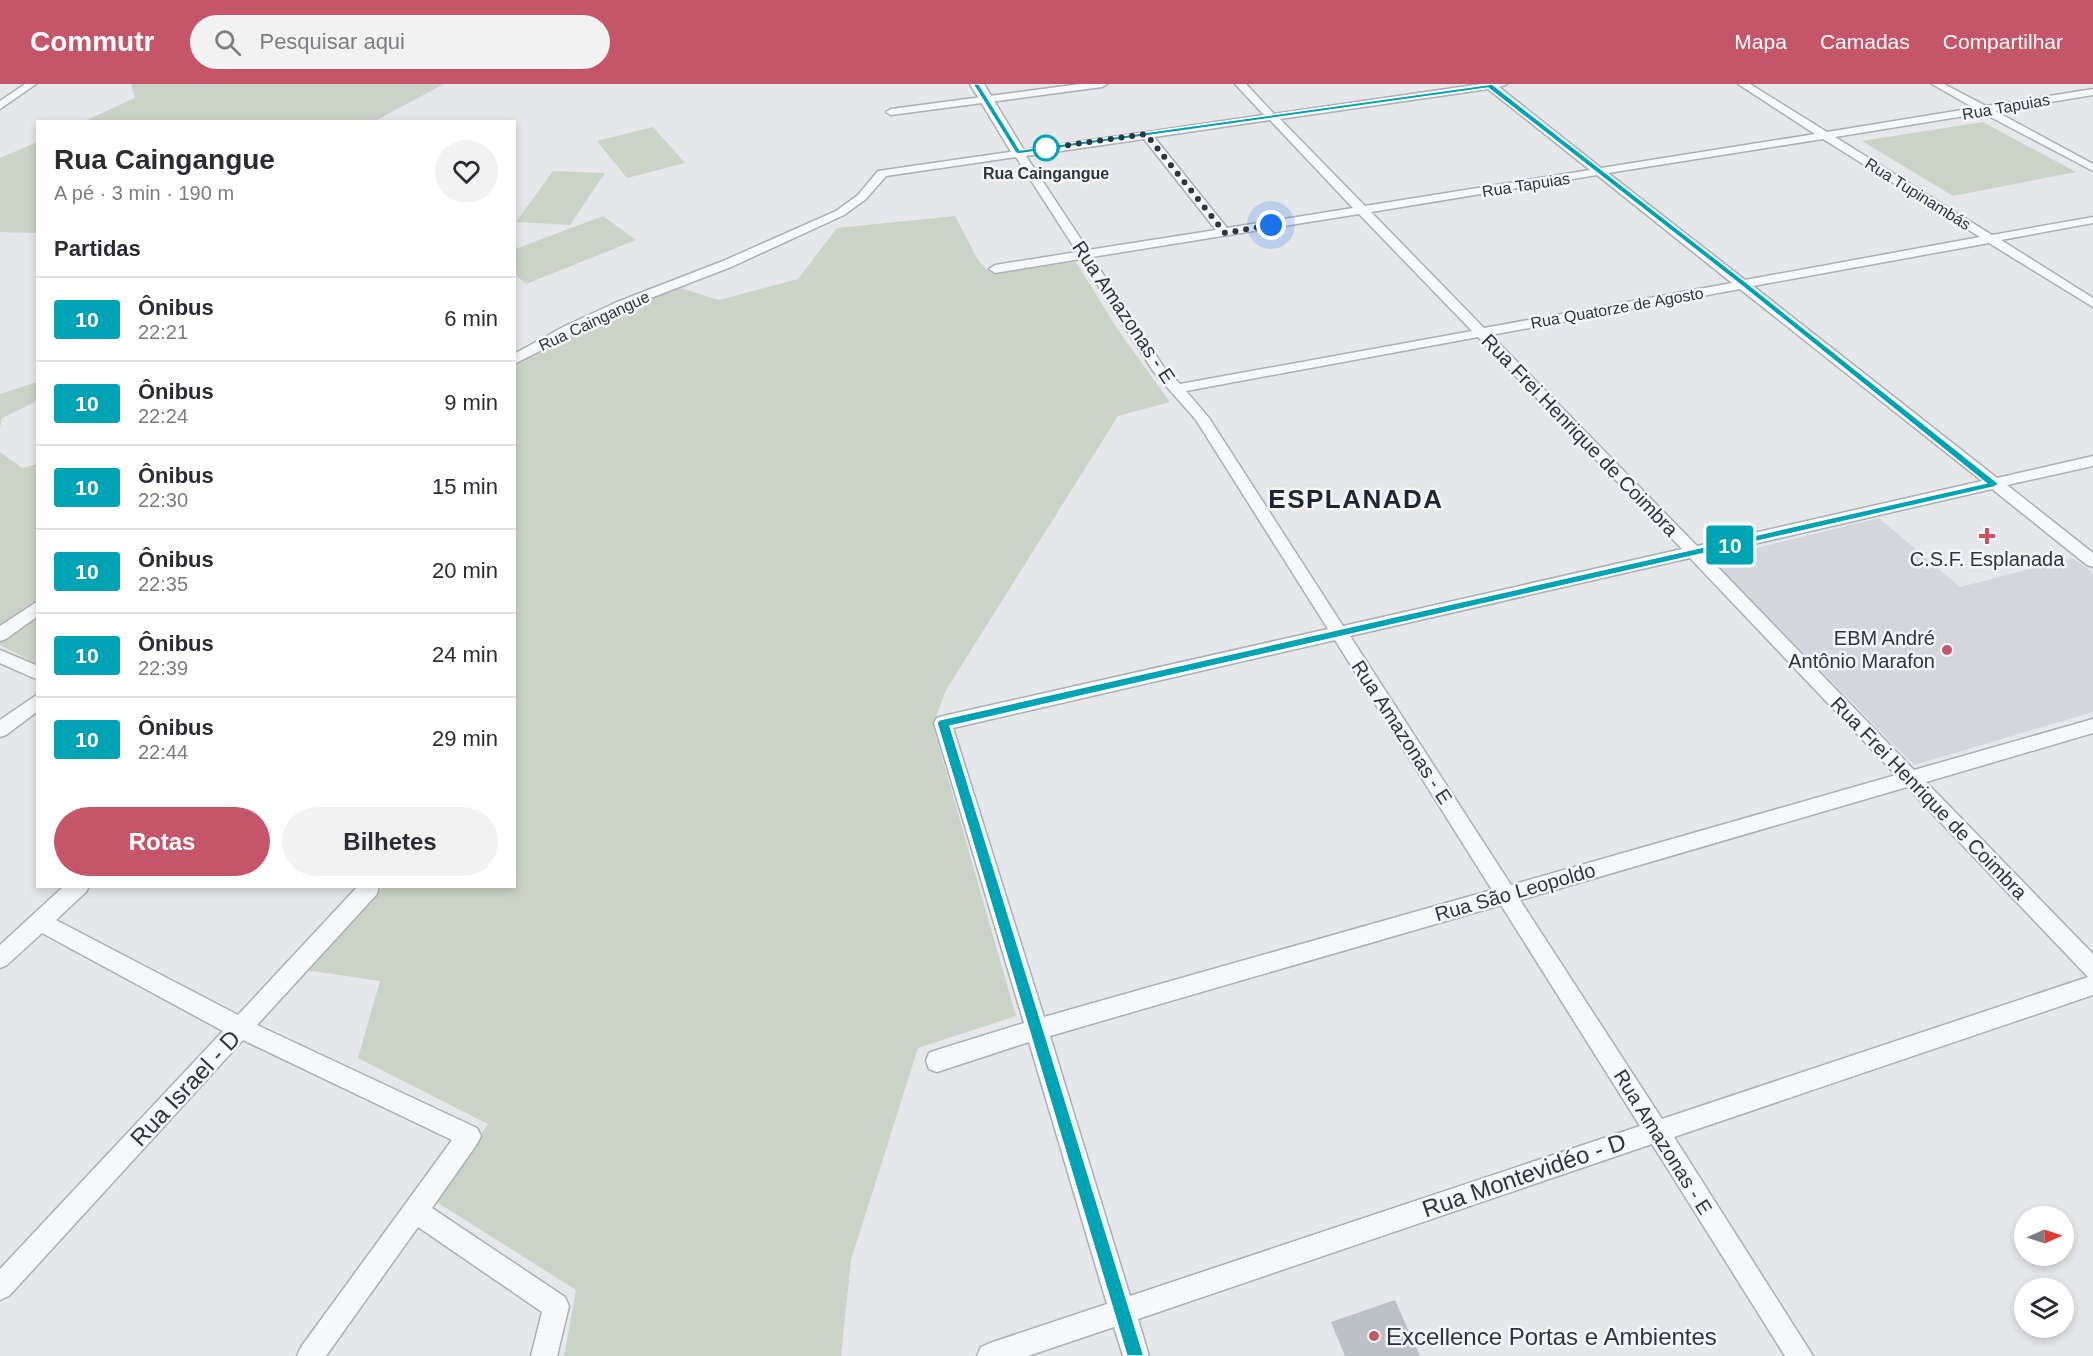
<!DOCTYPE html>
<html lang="pt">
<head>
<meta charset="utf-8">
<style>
	:root { --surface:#fff; --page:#f2f2f3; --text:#2b2b33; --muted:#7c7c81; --line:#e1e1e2; --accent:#c55568 }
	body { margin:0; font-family:Helvetica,sans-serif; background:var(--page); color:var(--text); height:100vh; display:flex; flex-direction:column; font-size:22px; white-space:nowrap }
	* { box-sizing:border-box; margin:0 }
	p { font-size:20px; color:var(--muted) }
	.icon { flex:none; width:33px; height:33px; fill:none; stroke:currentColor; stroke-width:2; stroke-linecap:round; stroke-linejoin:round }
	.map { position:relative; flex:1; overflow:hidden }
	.panel { position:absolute; left:36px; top:36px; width:480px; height:768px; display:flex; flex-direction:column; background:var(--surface); border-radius:0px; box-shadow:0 3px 9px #0003 }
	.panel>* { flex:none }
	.badge { padding:0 12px; border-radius:4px; font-size:21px; line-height:39px }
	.needle { width:39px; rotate:87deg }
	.controls { position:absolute; left:2014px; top:1122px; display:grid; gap:12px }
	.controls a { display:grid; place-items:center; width:60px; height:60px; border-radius:50%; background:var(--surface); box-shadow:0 3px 9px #0003; font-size:30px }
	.you { position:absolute; width:30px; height:30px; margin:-15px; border:4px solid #fff; border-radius:50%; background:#1a73e8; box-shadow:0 0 0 9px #1a73e833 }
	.map>.badge { position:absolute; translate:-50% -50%; box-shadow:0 0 0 3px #fff }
	h2 { padding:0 18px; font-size:22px; line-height:54px }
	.round { display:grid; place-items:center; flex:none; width:63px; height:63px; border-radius:32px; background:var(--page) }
	.summary { display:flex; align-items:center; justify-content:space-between; height:102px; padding:0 18px }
	h1 { font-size:28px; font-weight:700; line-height:45px }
	.primary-button { display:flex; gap:12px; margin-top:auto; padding:12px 18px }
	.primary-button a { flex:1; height:69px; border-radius:36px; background:var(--accent); color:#fff; font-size:24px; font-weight:700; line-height:69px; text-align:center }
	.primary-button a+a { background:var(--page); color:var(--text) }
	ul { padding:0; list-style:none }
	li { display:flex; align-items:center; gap:18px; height:84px; padding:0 18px; border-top:2px solid var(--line) }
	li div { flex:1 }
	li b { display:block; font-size:22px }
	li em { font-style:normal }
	li .badge { min-width:66px; font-weight:700; text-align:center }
	header { display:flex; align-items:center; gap:36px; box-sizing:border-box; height:84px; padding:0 30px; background:var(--accent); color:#fff }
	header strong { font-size:28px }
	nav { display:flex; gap:33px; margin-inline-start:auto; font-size:21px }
	.search { width:420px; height:54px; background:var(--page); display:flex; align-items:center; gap:15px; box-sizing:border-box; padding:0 21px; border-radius:33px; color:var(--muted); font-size:22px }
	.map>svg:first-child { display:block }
	.built { fill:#d3d6dd }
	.green { fill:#cad4c6 }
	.building { fill:#bcc1c8 }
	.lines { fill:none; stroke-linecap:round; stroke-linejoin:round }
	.street-casing { stroke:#aaaeb5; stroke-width:3 }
	.secondary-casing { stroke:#aaaeb5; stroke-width:3 }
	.street { fill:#f7f8fa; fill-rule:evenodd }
	.secondary { fill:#fff; fill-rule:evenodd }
	.line { fill:#00a3b4; stroke:#fff; stroke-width:1.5 }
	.walk { stroke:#2d3543; stroke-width:6; stroke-dasharray:0 10.8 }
	.stop-dot { fill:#fff; stroke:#00a3b4; stroke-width:3 }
	.poi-dot { fill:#c55568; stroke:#f4f6f8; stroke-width:2 }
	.labels { text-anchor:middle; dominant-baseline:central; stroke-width:5; stroke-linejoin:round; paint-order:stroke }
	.far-street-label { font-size:16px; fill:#2d3543; stroke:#f4f6f8 }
	.far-stop-label { font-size:16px; font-weight:bold; fill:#2d3543; stroke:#f4f6f8 }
	.street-label { font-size:20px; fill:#2d3543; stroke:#f4f6f8 }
	.poi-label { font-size:20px; fill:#2d3543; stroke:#f4f6f8 }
	.near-street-label { font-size:24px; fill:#2d3543; stroke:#f4f6f8 }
	.near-poi-label { font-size:24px; fill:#2d3543; stroke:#f4f6f8; text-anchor:start }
	.district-label { font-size:26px; font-weight:bold; letter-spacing:1.5px; fill:#1f2634; stroke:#f4f6f8 }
</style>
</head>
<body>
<header>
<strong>Commutr</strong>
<div class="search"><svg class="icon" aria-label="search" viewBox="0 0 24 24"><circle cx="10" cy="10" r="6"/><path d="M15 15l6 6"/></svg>Pesquisar aqui</div>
<nav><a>Mapa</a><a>Camadas</a><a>Compartilhar</a></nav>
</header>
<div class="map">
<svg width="2093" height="1272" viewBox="0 0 2093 1272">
	<rect width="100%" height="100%" fill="#e5e7eb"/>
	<path class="built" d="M 1879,434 L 1960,503 L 2073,474 L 2093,489 L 2093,628 L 1914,681 L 1711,475 Z"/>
	<g class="green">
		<path d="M 131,0 L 444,0 L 375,37 L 84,37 L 135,14 Z"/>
		<path d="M 1983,38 L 2076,88 L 1953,112 L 1862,57 Z"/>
		<path d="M 653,43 L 685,79 L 627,94 L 597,57 Z"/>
		<path d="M 37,58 L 37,149 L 0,148 L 0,74 Z"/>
		<path d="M 553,87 L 605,89 L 570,141 L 516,138 Z"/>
		<path d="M 603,132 L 636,156 L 526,200 L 515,190 L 515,165 Z"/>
		<path d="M 955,132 L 978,176 L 990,189 L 1076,178 L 1118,246 L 1170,318 L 1118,332 L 946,606 L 933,642 L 1016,932 L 918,964 L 851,1176 L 841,1272 L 564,1272 L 576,1206 L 435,1117 L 488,1040 L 358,974 L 380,897 L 306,886 L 383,803 L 514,802 L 515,276 L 568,246 L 674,202 L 719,216 L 798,195 L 837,144 Z"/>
		<path d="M 37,298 L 37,317 L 2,334 L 0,344 L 0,310 Z"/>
		<path d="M 0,368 L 22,384 L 37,380 L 37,580 L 0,561 Z"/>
	</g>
	<path class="building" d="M 1395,1216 L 1420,1272 L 1345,1272 L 1331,1238 Z"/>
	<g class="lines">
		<g class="street-casing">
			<g id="street">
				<path d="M 25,0 L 36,0 L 0,25 L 0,17 Z"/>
				<path d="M 1080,0 L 1107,0 L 1102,3 L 891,31 L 886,28 L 891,25 Z"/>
				<path d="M 1235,0 L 1246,0 L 1274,30 L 1481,0 L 1507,0 L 1499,3 L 1601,84 L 1815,50 L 1738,0 L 1750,0 L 1827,48 L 1974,24 L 1932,0 L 1944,0 L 1986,22 L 2093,5 L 2093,11 L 1995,27 L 2093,80 L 2093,87 L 1983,29 L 1835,53 L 1992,151 L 2093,133 L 2093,139 L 2001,156 L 2093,214 L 2093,223 L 1989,159 L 1753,202 L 1997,394 L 2093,372 L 2093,382 L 2007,401 L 2093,469 L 2093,483 L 2087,481 L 1992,405 L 1706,471 L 1914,686 L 2093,635 L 2093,649 L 1926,698 L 2093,870 L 2093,911 L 1674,1053 L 1813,1272 L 1785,1272 L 1652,1060 L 1138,1235 L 1149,1272 L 1123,1272 L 1114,1243 L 1028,1272 L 977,1272 L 981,1263 L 990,1259 L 1107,1220 L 1029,958 L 937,988 L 929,985 L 926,977 L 929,969 L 937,966 L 1024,939 L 934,639 L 937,634 L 943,632 L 1328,545 L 1196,336 L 1153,287 L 1081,175 L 995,189 L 989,185 L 995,181 L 1077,168 L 1016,73 L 886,92 L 866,115 L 844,131 L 731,183 L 625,224 L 514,280 L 514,270 L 563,243 L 617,218 L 723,177 L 836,127 L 858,111 L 878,87 L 1264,31 ZM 1488,5 L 1590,86 L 1365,122 L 1280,35 ZM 1270,36 L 1353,124 L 1227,144 L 1154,53 ZM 1144,55 L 1216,146 L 1088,166 L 1026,72 ZM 1823,55 L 1980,153 L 1745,196 L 1608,89 ZM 1597,91 L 1732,199 L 1484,244 L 1371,128 ZM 1359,130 L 1472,247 L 1180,300 L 1163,282 L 1092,173 ZM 1740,205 L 1982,397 L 1697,462 L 1491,251 ZM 1478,253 L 1682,465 L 1343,542 L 1209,334 L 1186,307 ZM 1690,474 L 1896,691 L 1511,801 L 1350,552 ZM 1335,556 L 1492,806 L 1044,933 L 953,644 ZM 1907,703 L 2088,893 L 1662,1035 L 1520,816 ZM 1501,821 L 1640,1042 L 1130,1212 L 1050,952 Z"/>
				<path d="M 38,517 L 38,532 L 6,555 L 0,557 L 0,542 Z"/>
				<path d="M 0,566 L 38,582 L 38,596 L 0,579 Z"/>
				<path d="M 38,610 L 38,627 L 6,651 L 0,653 L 0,636 Z"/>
				<path d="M 64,802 L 89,802 L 86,808 L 56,836 L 238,931 L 358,802 L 379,802 L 377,810 L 257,941 L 477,1044 L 481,1052 L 477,1060 L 432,1124 L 565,1213 L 569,1222 L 557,1272 L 531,1272 L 542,1228 L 418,1143 L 326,1272 L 297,1272 L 301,1263 L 452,1056 L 243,956 L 9,1212 L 0,1216 L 0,1185 L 223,947 L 42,849 L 7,881 L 0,884 L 0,861 Z"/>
			</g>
		</g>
		<g class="secondary-casing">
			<path id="secondary" d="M 970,0 L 984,0 L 1025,68 L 1023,71 L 1013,71 Z"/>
		</g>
		<use href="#street" class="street"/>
		<use href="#secondary" class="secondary"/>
	</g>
	<path class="line" d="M 973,0 L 979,0 L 1020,66 L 1492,0 L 1747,199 L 1999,400 L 1994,403 L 950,642 L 1144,1272 L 1127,1272 L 937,639 L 939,636 L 1986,399 L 1742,202 L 1488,4 L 1018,70 L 1015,68 Z"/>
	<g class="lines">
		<path class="walk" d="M 1046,64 L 1041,65 L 1146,50 L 1225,149 L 1271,141"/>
	</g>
	<circle class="stop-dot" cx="1046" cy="64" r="12"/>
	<g class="poi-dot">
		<path d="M1984 443h6v6h6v6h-6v6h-6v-6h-6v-6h6z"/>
		<circle cx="1947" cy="566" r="6"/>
		<circle cx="1374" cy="1252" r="6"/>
	</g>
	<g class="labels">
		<g class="far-street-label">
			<text transform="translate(2006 23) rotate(-10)">Rua Tapuias</text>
			<text transform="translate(1526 101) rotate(-9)">Rua Tapuias</text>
			<text transform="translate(1918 110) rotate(32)">Rua Tupinambás</text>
			<text transform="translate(1617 224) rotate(-10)">Rua Quatorze de Agosto</text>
			<text transform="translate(594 237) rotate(-25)">Rua Caingangue</text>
		</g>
		<g class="far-stop-label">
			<text x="1046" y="89">Rua Caingangue</text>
		</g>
		<g class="street-label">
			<text transform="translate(1124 228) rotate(56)">Rua Amazonas - E</text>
			<text transform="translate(1580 351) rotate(46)">Rua Frei Henrique de Coimbra</text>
			<text transform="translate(1402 648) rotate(57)">Rua Amazonas - E</text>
			<text transform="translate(1929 714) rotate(46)">Rua Frei Henrique de Coimbra</text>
			<text transform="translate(1515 808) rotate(-16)">Rua São Leopoldo</text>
			<text transform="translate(1663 1058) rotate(58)">Rua Amazonas - E</text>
		</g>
		<g class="poi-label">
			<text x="1987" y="475">C.S.F. Esplanada</text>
			<text x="1935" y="554" text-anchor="end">EBM André<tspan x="1935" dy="23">Antônio Marafon</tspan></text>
		</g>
		<g class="near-street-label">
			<text transform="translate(185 1004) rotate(-47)">Rua Israel - D</text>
			<text transform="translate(1524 1091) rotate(-19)">Rua Montevidéo - D</text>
		</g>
		<g class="near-poi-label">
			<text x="1386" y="1252">Excellence Portas e Ambientes</text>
		</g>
		<g class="district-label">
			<text x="1356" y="415">ESPLANADA</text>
		</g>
	</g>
</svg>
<div class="controls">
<a><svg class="needle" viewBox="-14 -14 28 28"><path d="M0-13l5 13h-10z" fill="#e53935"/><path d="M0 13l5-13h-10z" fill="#7c7c81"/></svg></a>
<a><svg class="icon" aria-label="layers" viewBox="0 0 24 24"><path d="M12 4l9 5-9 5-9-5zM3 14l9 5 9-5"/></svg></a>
</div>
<div class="you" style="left:1271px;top:141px"></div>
<b class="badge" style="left:1730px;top:461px;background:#00a3b4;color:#fff">10</b>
<section class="panel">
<div class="summary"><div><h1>Rua Caingangue</h1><p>A pé · 3 min · 190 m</p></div><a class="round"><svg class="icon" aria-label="heart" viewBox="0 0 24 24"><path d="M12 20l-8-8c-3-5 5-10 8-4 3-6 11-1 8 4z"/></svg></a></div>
<h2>Partidas</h2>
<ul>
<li><span class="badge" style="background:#00a3b4;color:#fff">10</span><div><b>Ônibus</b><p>22:21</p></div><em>6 min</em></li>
<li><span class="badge" style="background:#00a3b4;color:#fff">10</span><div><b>Ônibus</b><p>22:24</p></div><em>9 min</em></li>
<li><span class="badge" style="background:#00a3b4;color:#fff">10</span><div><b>Ônibus</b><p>22:30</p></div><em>15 min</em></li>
<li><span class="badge" style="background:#00a3b4;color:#fff">10</span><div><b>Ônibus</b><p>22:35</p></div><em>20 min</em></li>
<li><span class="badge" style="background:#00a3b4;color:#fff">10</span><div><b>Ônibus</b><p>22:39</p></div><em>24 min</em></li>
<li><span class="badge" style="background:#00a3b4;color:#fff">10</span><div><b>Ônibus</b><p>22:44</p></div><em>29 min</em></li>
</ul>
<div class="primary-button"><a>Rotas</a><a>Bilhetes</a></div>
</section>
</div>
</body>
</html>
